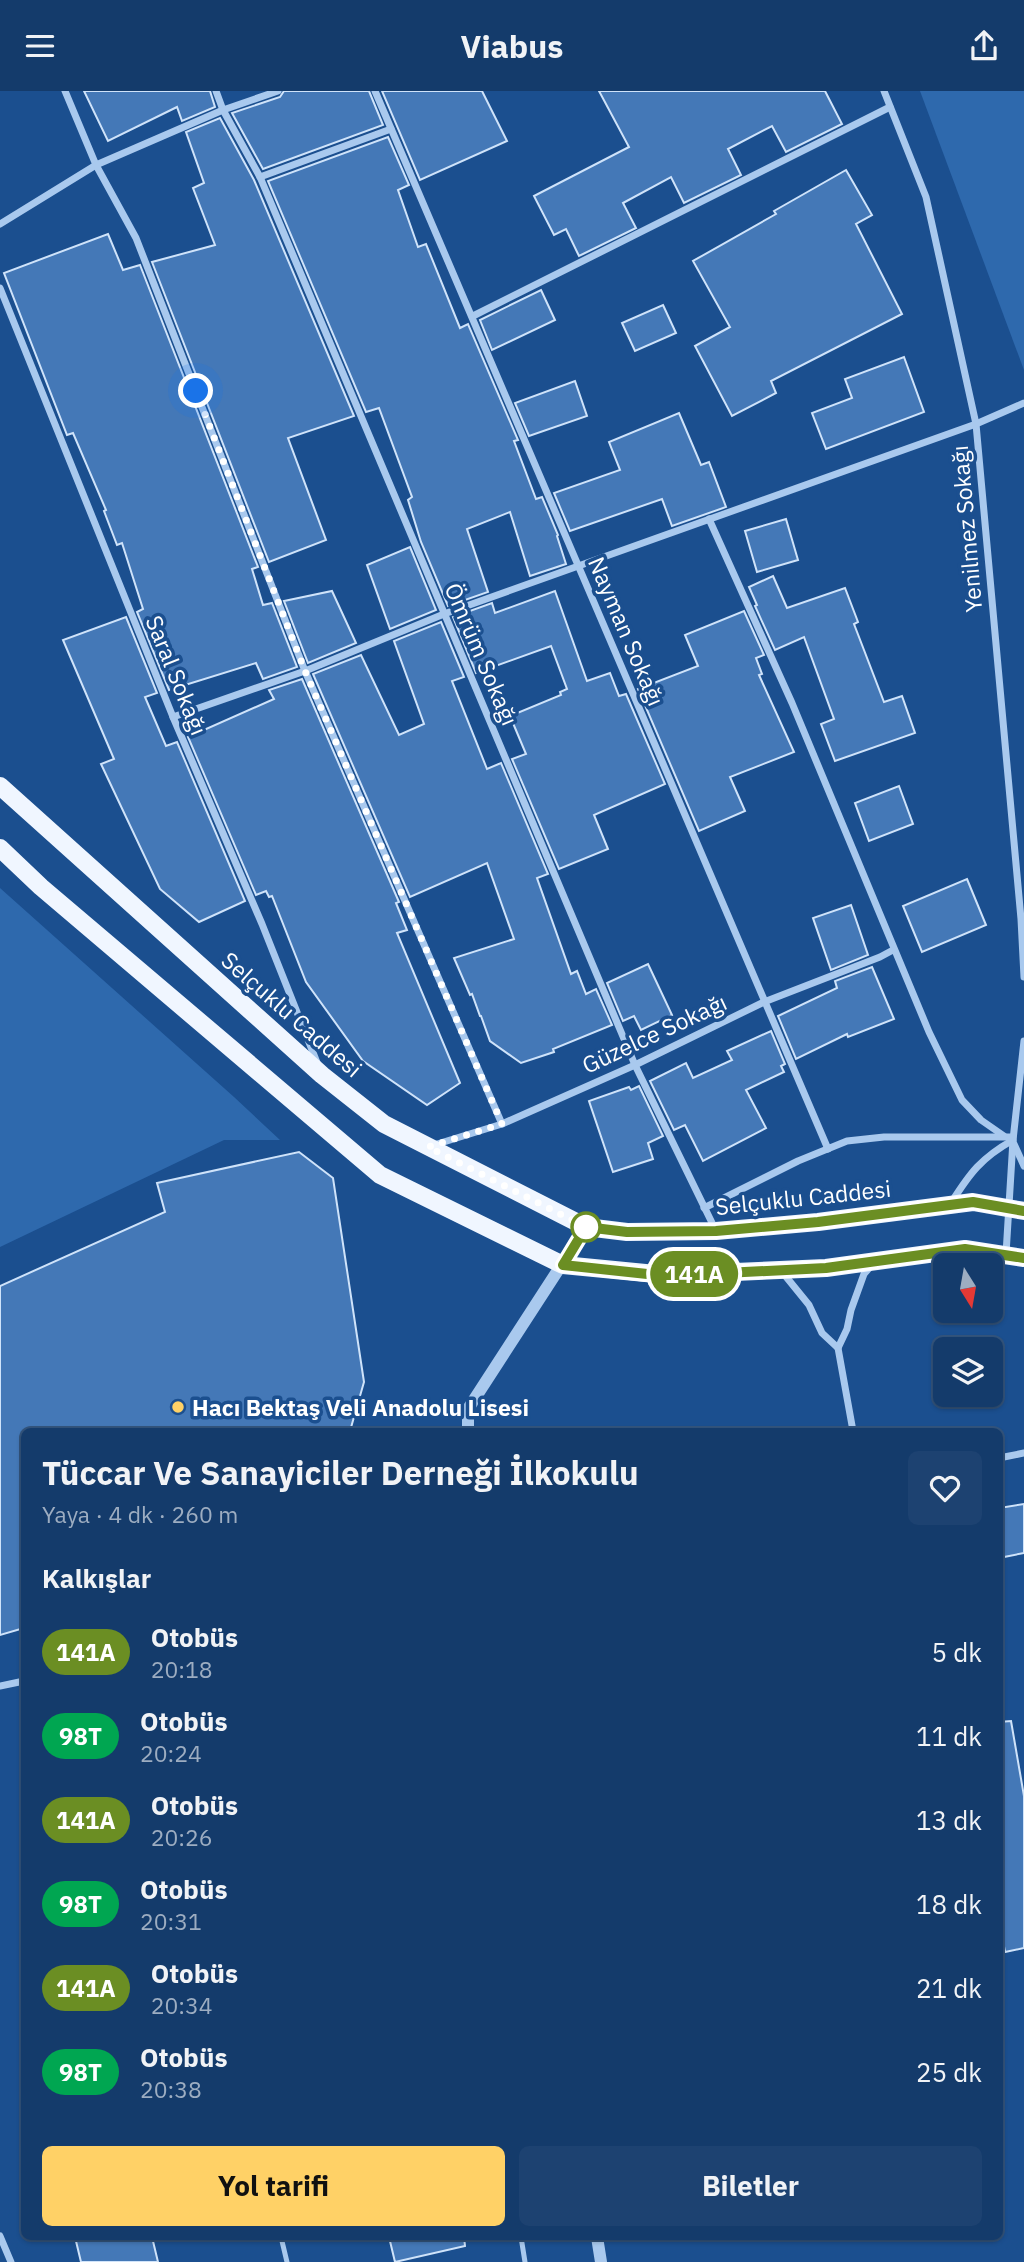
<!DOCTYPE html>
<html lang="tr">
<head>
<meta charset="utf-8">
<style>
	:root { --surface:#143b6b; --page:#1d4271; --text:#f1f3f6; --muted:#9dadc1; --line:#33557e; --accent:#ffd166 }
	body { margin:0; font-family:"IBM Plex Sans",sans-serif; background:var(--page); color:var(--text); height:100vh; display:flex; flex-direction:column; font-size:26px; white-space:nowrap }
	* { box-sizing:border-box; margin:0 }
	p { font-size:23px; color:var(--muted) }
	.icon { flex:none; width:38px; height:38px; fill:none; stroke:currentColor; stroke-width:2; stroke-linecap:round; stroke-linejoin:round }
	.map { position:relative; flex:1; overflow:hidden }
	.drawer { position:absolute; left:21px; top:1337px; width:982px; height:812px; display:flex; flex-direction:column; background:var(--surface); border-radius:10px; box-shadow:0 2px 5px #0004,0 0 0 2px var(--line) }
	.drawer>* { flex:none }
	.badge { padding:0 14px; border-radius:23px; font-size:24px; line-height:46px }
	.needle { width:46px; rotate:169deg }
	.controls { position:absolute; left:933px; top:1162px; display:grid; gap:14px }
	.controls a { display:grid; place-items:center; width:70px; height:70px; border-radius:10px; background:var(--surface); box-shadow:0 2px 5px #0004,0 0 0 2px var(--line); font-size:35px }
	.you { position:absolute; width:35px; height:35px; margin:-18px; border:5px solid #fff; border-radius:50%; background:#1a73e8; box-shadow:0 0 0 10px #1a73e833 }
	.map>.badge { position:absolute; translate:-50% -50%; box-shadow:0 0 0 4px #fff }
	h2 { padding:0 21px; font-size:26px; line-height:63px }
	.round { display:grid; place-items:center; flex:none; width:74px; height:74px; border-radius:10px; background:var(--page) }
	.headline { display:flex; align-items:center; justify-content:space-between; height:119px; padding:0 21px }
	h1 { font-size:33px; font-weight:700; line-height:52px }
	.button { display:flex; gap:14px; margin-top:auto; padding:14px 21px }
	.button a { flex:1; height:80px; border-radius:10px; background:var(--accent); color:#111; font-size:28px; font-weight:700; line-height:80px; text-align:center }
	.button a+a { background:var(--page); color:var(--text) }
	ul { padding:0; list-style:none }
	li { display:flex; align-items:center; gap:21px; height:84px; padding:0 21px }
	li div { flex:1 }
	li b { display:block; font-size:26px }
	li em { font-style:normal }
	li .badge { min-width:77px; font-weight:700; text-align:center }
	header { display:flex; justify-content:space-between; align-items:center; height:91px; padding:0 21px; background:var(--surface); font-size:32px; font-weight:700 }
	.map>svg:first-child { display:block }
	.green { fill:#2e69ad }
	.building { fill:#4478b7; stroke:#cfe3fa; stroke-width:2 }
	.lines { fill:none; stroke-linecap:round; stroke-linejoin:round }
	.service { stroke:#a9c9ee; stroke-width:5 }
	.minor { stroke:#a9c9ee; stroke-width:7 }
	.tertiary { stroke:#a9c9ee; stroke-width:12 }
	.primary { stroke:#f0f6ff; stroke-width:18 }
	.line-casing { stroke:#fff; stroke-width:16 }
	.line { stroke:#6b8e23; stroke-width:10 }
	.walk { stroke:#fff; stroke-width:7; stroke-dasharray:0 12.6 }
	.stop-dot { fill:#fff; stroke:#6b8e23; stroke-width:3.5 }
	.poi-dot { fill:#ffd166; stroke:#1b4f8f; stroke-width:2.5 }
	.labels { text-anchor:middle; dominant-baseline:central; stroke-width:7; stroke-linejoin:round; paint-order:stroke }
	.street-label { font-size:23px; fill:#fff; stroke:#1b4f8f }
	.poi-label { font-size:23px; font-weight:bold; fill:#fff; stroke:#1b4f8f; text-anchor:start }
</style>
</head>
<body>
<header><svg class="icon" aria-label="menu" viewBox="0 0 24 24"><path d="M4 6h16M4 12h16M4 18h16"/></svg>Viabus<svg class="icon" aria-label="share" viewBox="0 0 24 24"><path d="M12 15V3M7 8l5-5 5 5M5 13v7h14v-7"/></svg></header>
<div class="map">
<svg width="1024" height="2171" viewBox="0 0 1024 2171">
	<rect width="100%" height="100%" fill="#1b4f8f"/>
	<g class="green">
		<path d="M 920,0 L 1024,0 L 1024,279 Z"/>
		<path d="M 0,797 L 234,1006 L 280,1049 L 224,1049 L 0,1156 Z"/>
	</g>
	<g class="building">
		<path d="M 84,0 L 210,0 L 215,16 L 182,30 L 177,16 L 108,50 Z"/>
		<path d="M 284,0 L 369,0 L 383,34 L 263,78 L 232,22 L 280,6 Z"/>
		<path d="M 382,0 L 482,0 L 507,50 L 420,89 Z"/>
		<path d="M 599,0 L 825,0 L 842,33 L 786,61 L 772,35 L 728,58 L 741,84 L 684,112 L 671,86 L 623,112 L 636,137 L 579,165 L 566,138 L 554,144 L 534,105 L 629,56 Z"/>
		<path d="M 220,27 L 254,89 L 354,325 L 288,347 L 326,449 L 269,471 L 152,171 L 215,154 L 193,97 L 204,92 L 186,41 Z"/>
		<path d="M 388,46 L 409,94 L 398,99 L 418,156 L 426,153 L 460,237 L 468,233 L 518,349 L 514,350 L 536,408 L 542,406 L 558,444 L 557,445 L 566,473 L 530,485 L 510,421 L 467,438 L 488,501 L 448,515 L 421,451 L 408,409 L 412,406 L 379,317 L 366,321 L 268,90 Z"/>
		<path d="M 846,79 L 872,124 L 856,133 L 902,223 L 771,290 L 776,302 L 732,325 L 695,255 L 730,236 L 693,170 L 776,123 L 774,120 Z"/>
		<path d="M 108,143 L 123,179 L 140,174 L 258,476 L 252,478 L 263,514 L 272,512 L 297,576 L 263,588 L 256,572 L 169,599 L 137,521 L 143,518 L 122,452 L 117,454 L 104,420 L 106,419 L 73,342 L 67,344 L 4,182 Z"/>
		<path d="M 541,199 L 555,229 L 492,259 L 480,229 Z"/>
		<path d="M 663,214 L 676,242 L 635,260 L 622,232 Z"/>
		<path d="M 904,266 L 924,321 L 826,358 L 812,322 L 852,307 L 845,288 Z"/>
		<path d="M 575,290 L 587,325 L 529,345 L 515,312 Z"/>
		<path d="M 679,322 L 701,374 L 709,371 L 726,416 L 672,435 L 662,408 L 570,440 L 554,402 L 620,379 L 609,351 Z"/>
		<path d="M 786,428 L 798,469 L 757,481 L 745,440 Z"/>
		<path d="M 410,456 L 436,519 L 390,538 L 367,474 Z"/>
		<path d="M 773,485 L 787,517 L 845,497 L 858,531 L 854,533 L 884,611 L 902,605 L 915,642 L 835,670 L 821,633 L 834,628 L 804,546 L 775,559 L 755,515 L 757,514 L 749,496 Z"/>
		<path d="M 332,500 L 356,552 L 308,572 L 284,510 Z"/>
		<path d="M 555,500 L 587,590 L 610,582 L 619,605 L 626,603 L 665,693 L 594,724 L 608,758 L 559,778 L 512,668 L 526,663 L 510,625 L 561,604 L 560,601 L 567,598 L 551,555 L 476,582 L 453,526 L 492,512 L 495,522 Z"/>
		<path d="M 744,520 L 764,564 L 756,567 L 762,583 L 759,584 L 794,661 L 730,686 L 745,720 L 699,740 L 638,598 L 698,575 L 685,544 Z"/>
		<path d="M 126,526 L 157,602 L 145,606 L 166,655 L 177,651 L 245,810 L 199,831 L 160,798 L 101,673 L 114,668 L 63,549 Z"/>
		<path d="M 441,531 L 464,586 L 452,590 L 487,678 L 501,672 L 548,783 L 537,787 L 571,883 L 577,880 L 586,903 L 596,898 L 612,934 L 553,958 L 554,961 L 521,972 L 490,950 L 481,925 L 480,925 L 472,903 L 470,904 L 454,867 L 514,848 L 487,772 L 410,806 L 313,583 L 361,564 L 399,644 L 424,633 L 394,550 Z"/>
		<path d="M 302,588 L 399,811 L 396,812 L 407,839 L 397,842 L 460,992 L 427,1014 L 363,970 L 306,891 L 272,805 L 269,806 L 266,800 L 256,804 L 188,646 L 274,608 L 269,599 Z"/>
		<path d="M 899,695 L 913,733 L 869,750 L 855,712 Z"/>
		<path d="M 967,788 L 986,834 L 922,861 L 903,815 Z"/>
		<path d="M 851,814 L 868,864 L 831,879 L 813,827 Z"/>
		<path d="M 648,873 L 672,924 L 641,939 L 634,925 L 623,930 L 607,892 Z"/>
		<path d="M 872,876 L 894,928 L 848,946 L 847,943 L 796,968 L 778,925 L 837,897 L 835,890 Z"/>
		<path d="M 771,940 L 785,973 L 781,975 L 784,981 L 746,999 L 766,1037 L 703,1070 L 685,1034 L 674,1039 L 650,990 L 686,972 L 693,987 L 732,969 L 727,960 Z"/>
		<path d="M 639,995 L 663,1045 L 648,1052 L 653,1068 L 613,1081 L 589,1010 L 629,996 L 631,999 Z"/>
		<path d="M 299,1061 L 333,1087 L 364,1291 L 350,1340 L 24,1340 L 24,1537 L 0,1544 L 0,1195 L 165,1121 L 157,1092 Z"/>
		<path d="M 1024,1413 L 1024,1462 L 999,1467 L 999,1417 Z"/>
		<path d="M 1011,1630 L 1024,1705 L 1024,1857 L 1005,1861 L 999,1827 L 999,1631 Z"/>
		<path d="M 75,2146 L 152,2146 L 158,2171 L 81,2171 Z"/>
		<path d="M 389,2146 L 464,2146 L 465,2155 L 395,2171 Z"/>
	</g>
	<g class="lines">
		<g class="service">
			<path d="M 281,2146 L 287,2171"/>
			<path d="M 521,2146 L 525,2171"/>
		</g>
		<g class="minor">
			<path d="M 65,0 L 96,74 L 136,147 L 305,580 L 502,1033"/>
			<path d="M 216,0 L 223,19 L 260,86 L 635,974 L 716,1140"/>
			<path d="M 375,0 L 828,1058"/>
			<path d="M 884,0 L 926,106 L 976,333 L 1021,828 L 1024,886"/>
			<path d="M 260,86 L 391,38"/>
			<path d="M 0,133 L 96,74 L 223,19 L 278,0"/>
			<path d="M 0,197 L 173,626 L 262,833 L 318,974"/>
			<path d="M 473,225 L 890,16"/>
			<path d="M 709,428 L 792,612 L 929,941 L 962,1009 L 981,1029 L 1004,1045"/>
			<path d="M 173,626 L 305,580 L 444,523 L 976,333 L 1024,312"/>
			<path d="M 1014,1053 L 1024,1075"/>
			<path d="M 434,1054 L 502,1033 L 635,974 L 764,911 L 880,866 L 893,859"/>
			<path d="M 951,1112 C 970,1082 981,1067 1013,1049"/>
			<path d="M 704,1117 L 798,1070 L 847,1050 L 884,1046 L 1013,1046"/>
			<path d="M 1006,1163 L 1013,1049 L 1024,950"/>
			<path d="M 783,1182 L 809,1214 L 822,1242 L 838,1257"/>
			<path d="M 853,1340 L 838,1257 L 847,1238 L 851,1219 L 864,1183 L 871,1175"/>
			<path d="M 999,1367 L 1024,1362"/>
			<path d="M 0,1595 L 24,1590"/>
			<path d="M 0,2145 L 11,2171"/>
		</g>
		<g class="tertiary">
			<path d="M 468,1340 L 468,1318 L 586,1136"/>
			<path d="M 597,2146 L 601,2171"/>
		</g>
		<g class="primary">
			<path d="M 0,695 L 322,984 L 384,1033 L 586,1136 L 627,1141 L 716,1140 L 818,1131 L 973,1111 L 1024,1120"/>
			<path d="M 0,757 L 41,796 L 380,1084 L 563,1174 L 666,1184 L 826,1177 L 965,1158 L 1024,1167"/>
		</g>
	</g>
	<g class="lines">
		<g class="line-casing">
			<path id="line" d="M 1024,1120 L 973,1111 L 818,1131 L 716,1140 L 627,1141 L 586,1136 L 563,1174 L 666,1185 L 826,1177 L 965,1158 L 1024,1167"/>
		</g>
		<use href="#line" class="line"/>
		<path class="walk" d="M 196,300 L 305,580 L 502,1033 L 428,1056 L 586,1136"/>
	</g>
	<circle class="stop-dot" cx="586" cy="1136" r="14"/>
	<circle class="poi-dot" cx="178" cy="1316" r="7"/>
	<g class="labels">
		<g class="street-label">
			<text transform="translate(966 438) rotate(-95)">Yenilmez Sokağı</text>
			<text transform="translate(627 540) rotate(67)">Nayman Sokağı</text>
			<text transform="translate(482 563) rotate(67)">Ömrüm Sokağı</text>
			<text transform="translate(177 584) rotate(68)">Saral Sokağı</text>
			<text transform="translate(292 923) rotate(41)">Selçuklu Caddesi</text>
			<text transform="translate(654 942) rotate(-25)">Güzelce Sokağı</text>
			<text transform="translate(803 1106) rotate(-6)">Selçuklu Caddesi</text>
		</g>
		<g class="poi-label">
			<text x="192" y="1316">Hacı Bektaş Veli Anadolu Lisesi</text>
		</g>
	</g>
</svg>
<div class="controls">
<a><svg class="needle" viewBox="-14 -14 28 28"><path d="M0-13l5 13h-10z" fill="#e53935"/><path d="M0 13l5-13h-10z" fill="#9dadc1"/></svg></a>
<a><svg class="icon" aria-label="layers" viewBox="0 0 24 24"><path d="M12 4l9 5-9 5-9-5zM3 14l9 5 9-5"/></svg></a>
</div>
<div class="you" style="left:196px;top:300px"></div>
<b class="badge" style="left:694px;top:1183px;background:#6b8e23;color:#fff">141A</b>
<section class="drawer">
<div class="headline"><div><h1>Tüccar Ve Sanayiciler Derneği İlkokulu</h1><p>Yaya · 4 dk · 260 m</p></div><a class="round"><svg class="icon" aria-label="heart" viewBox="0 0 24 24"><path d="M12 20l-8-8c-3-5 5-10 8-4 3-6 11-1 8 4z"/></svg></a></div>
<h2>Kalkışlar</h2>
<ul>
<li><span class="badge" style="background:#6b8e23;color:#fff">141A</span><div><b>Otobüs</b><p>20:18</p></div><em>5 dk</em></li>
<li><span class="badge" style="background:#00a651;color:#fff">98T</span><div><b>Otobüs</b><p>20:24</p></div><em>11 dk</em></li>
<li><span class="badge" style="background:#6b8e23;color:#fff">141A</span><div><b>Otobüs</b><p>20:26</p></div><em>13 dk</em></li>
<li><span class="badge" style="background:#00a651;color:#fff">98T</span><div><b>Otobüs</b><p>20:31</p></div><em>18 dk</em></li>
<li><span class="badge" style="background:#6b8e23;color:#fff">141A</span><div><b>Otobüs</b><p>20:34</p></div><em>21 dk</em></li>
<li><span class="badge" style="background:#00a651;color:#fff">98T</span><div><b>Otobüs</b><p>20:38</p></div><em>25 dk</em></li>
</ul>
<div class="button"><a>Yol tarifi</a><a>Biletler</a></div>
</section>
</div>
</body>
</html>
